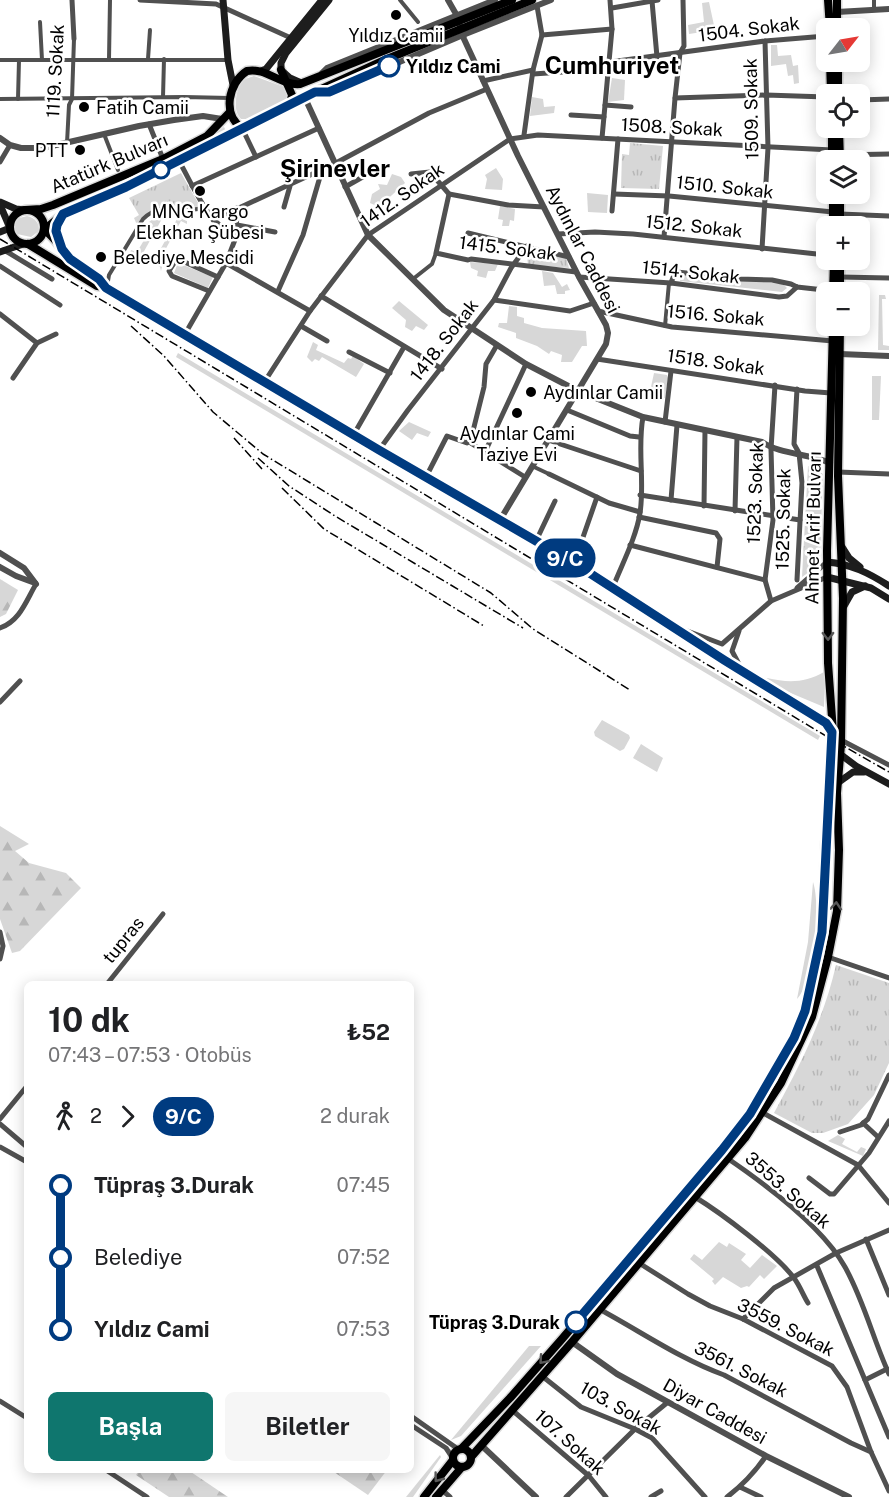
<!DOCTYPE html>
<html lang="tr">
<head>
<meta charset="utf-8">
<style>
	:root { --surface:#fff; --page:#f6f6f6; --text:#202124; --muted:#757577; --accent:#0f766e }
	body { margin:0; font-family:"Public Sans",sans-serif; background:var(--page); color:var(--text); height:100vh; display:flex; flex-direction:column; font-size:22px; white-space:nowrap }
	* { box-sizing:border-box; margin:0 }
	p { font-size:20px; color:var(--muted) }
	.icon { flex:none; width:33px; height:33px; fill:none; stroke:currentColor; stroke-width:2; stroke-linecap:round; stroke-linejoin:round }
	.map { position:relative; flex:1; overflow:hidden }
	.sheet { position:absolute; left:24px; top:981px; width:390px; height:492px; display:flex; flex-direction:column; background:var(--surface); border-radius:9px; box-shadow:0 3px 15px #0003 }
	.sheet>* { flex:none }
	.badge { padding:0 12px; border-radius:20px; font-size:21px; line-height:39px }
	.needle { width:39px; rotate:59deg }
	.fabs { position:absolute; left:816px; top:18px; display:grid; gap:12px }
	.fabs a { display:grid; place-items:center; width:54px; height:54px; border-radius:9px; background:var(--surface); box-shadow:0 3px 15px #0003; font-size:30px }
	.map>.badge { position:absolute; translate:-50% -50%; box-shadow:0 0 0 3px #fff }
	.legs { display:flex; align-items:center; gap:9px; height:66px; padding:0 24px; font-size:20px }
	.legs p { margin-inline-start:auto }
	.summary { display:flex; align-items:center; justify-content:space-between; height:102px; padding:0 24px }
	h1 { font-size:33px; font-weight:700; line-height:45px }
	.cta { display:flex; gap:12px; margin-top:auto; padding:12px 24px }
	.cta a { flex:1; height:69px; border-radius:9px; background:var(--accent); color:#fff; font-size:24px; font-weight:700; line-height:69px; text-align:center }
	.cta a+a { background:var(--page); color:var(--text) }
	ul { padding:0 24px; list-style:none }
	li { display:flex; align-items:center; gap:21px; height:72px; font-size:22px }
	li i { display:grid; place-items:center; width:9px; height:100%; margin:0 8px; background:currentColor }
	li i::after { content:''; width:15px; height:15px; margin:-8px; border:4px solid; border-radius:50%; background:var(--surface) }
	li p { margin-inline-start:auto }
	li:first-child i { background:linear-gradient(#0000 50%,currentColor 0) }
	li:last-child i { background:linear-gradient(currentColor 50%,#0000 0) }
	.map>svg:first-child { display:block }
	.green { fill:#d7d7d7 }
	.forest { fill:url(#forest-firs) }
	.park { fill:url(#park-tufts) }
	.lines { fill:none; stroke-linecap:round; stroke-linejoin:round }
	.primary-casing { stroke:#dbdbdb; stroke-width:11 }
	.pedestrian { stroke:#505050; stroke-width:4 }
	.minor { stroke:#505050; stroke-width:5 }
	.tertiary { stroke:#505050; stroke-width:6 }
	.secondary { stroke:#1d1d1d; stroke-width:7 }
	.primary { stroke:#000; stroke-width:8 }
	.rail { stroke:#000; stroke-width:1.5; stroke-dasharray:9 3 1.5 3; stroke-linecap:butt }
	.oneway { stroke:#595959 }
	.line-1-casing { stroke:#fff; stroke-width:14 }
	.line-1 { stroke:#003b80; stroke-width:9 }
	.poi-dot { fill:#000; stroke:#fff; stroke-width:2 }
	.stop-1-dot { fill:#fff; stroke:#003b80; stroke-width:3 }
	.labels { text-anchor:middle; dominant-baseline:central; stroke-width:5; stroke-linejoin:round; paint-order:stroke }
	.street-label { font-size:18px; fill:#000; stroke:#fff }
	.poi-label { font-size:18px; fill:#000; stroke:#fff }
	.stop-label { font-size:18px; font-weight:bold; fill:#000; stroke:#fff; text-anchor:start }
	.district-label { font-size:24px; font-weight:bold; fill:#000; stroke:#fff }
</style>
</head>
<body>
<div class="map">
<svg width="889" height="1497" viewBox="0 0 889 1497">
	<defs>
		<pattern id="forest-firs" width="22" height="20" patternUnits="userSpaceOnUse" patternTransform="scale(1.5)"><rect width="22" height="20" fill="#d7d7d7"/><path d="M5 1l3.5 6h-7zM16 11l3.5 6h-7z" fill="#b7b7b7"/></pattern>
		<pattern id="park-tufts" width="24" height="20" patternUnits="userSpaceOnUse" patternTransform="scale(1.5)"><rect width="24" height="20" fill="#d7d7d7"/><path d="M3 7l-1-3M5 7V3M7 7l1-3M15 17l-1-3M17 17v-4M19 17l1-3" fill="none" stroke="#b7b7b7"/></pattern>
	</defs>
	<rect width="100%" height="100%" fill="#fff"/>
	<g class="green">
		<path d="M 709,2 L 715,30 L 689,34 L 688,25 L 704,22 L 702,3 Z"/>
		<path d="M 771,45 L 777,45 L 778,56 L 791,55 L 793,66 L 798,65 L 799,83 L 794,84 L 793,75 L 788,76 L 786,64 L 771,66 Z"/>
		<path d="M 254,76 L 284,87 L 287,93 L 286,100 L 252,119 L 241,119 C 232,110 236,91 242,80 Z"/>
		<path d="M 612,78 L 625,80 L 624,100 L 608,102 Z"/>
		<path d="M 532,97 L 543,99 L 544,107 L 555,106 L 554,113 L 530,116 Z"/>
		<path d="M 224,127 L 227,133 L 60,212 L 58,210 L 58,207 L 207,139 Z"/>
		<path d="M 496,168 L 503,179 L 502,190 L 485,189 L 487,179 L 485,175 Z"/>
		<path d="M 392,174 L 401,177 L 405,183 L 379,207 L 370,203 L 372,194 L 380,189 L 378,184 L 387,185 Z"/>
		<path d="M 587,193 L 608,195 L 607,213 L 588,212 Z"/>
		<path d="M 500,206 L 515,209 L 514,221 L 510,220 L 509,226 L 502,226 L 503,220 L 498,219 Z"/>
		<path d="M 160,214 L 168,214 L 169,217 L 164,215 L 142,255 L 145,258 L 144,263 L 141,263 L 143,259 L 132,253 L 129,256 L 131,250 L 137,252 L 153,225 L 149,222 Z"/>
		<path d="M 175,215 L 187,221 L 187,224 L 181,221 L 158,263 L 162,267 L 161,271 L 160,267 L 149,261 L 147,265 L 146,263 L 149,259 L 154,261 L 177,219 L 174,216 Z"/>
		<path d="M 27,216 C 35,218 39,222 39,231 L 31,237 L 17,234 L 13,225 L 16,219 Z"/>
		<path d="M 470,262 L 498,264 L 495,271 L 488,271 L 486,278 L 477,276 L 478,271 L 471,268 Z"/>
		<path d="M 178,263 L 213,277 L 208,288 L 174,273 Z"/>
		<path d="M 542,271 L 553,273 L 562,287 L 567,284 L 570,290 L 565,291 L 565,294 L 557,294 L 555,285 L 544,286 Z"/>
		<path d="M 682,274 L 783,284 L 787,288 L 782,292 L 680,281 Z"/>
		<path d="M 879,295 L 885,295 L 886,299 L 882,299 L 883,345 L 889,346 L 889,350 L 878,350 Z"/>
		<path d="M 399,301 L 428,325 L 424,330 L 416,326 L 412,331 L 405,327 L 406,320 L 392,308 Z"/>
		<path d="M 509,306 L 517,307 L 517,316 L 524,318 L 524,323 L 542,328 L 586,331 L 587,346 L 582,346 L 572,362 L 561,362 L 562,355 L 551,351 L 549,354 L 537,346 L 516,338 L 516,333 L 498,327 L 499,323 L 507,323 Z"/>
		<path d="M 313,342 L 318,345 L 316,350 L 344,363 L 348,358 L 351,359 L 353,356 L 364,364 L 356,377 L 322,357 L 319,361 L 315,359 L 312,362 L 307,357 Z"/>
		<path d="M 178,353 L 820,736 L 818,740 L 176,357 Z"/>
		<path d="M 654,373 L 667,375 L 668,378 L 665,398 L 649,396 Z"/>
		<path d="M 872,376 L 881,376 L 879,420 L 872,420 Z"/>
		<path d="M 409,422 L 431,432 L 428,437 L 417,433 L 412,440 L 399,431 Z"/>
		<path d="M 824,672 L 825,680 L 824,707 L 762,681 L 767,678 C 788,683 805,683 824,672 Z"/>
		<path d="M 602,720 L 629,735 L 630,738 L 624,749 L 620,751 L 595,736 L 594,732 Z"/>
		<path d="M 641,744 L 663,758 L 657,772 L 633,758 Z"/>
		<path d="M 813,882 C 821,905 815,981 797,999 L 808,942 Z"/>
		<path d="M 838,1135 L 845,1139 L 842,1144 L 857,1152 L 861,1147 L 866,1149 L 863,1156 L 828,1141 Z"/>
		<path d="M 719,1242 L 727,1247 L 729,1243 L 746,1254 L 741,1260 L 750,1268 L 762,1255 L 777,1266 L 764,1279 L 760,1275 L 749,1287 L 747,1286 L 741,1288 L 723,1277 L 715,1285 L 712,1281 L 714,1279 L 690,1259 L 694,1254 L 702,1260 Z"/>
		<path d="M 529,1346 L 541,1346 L 461,1436 L 451,1440 Z"/>
		<path d="M 440,1455 L 441,1457 L 413,1497 L 406,1497 Z"/>
	</g>
	<g class="forest">
		<path d="M 0,579 L 18,590 L 6,614 L 0,617 Z"/>
		<path d="M 0,826 L 29,844 L 15,851 L 29,863 L 66,873 L 81,888 L 20,951 L 12,953 L 0,919 Z"/>
		<path d="M 139,1470 L 188,1470 L 228,1497 L 169,1497 L 136,1475 Z"/>
		<path d="M 331,1470 L 387,1470 L 368,1495 Z"/>
	</g>
	<g class="park">
		<path d="M 630,143 L 663,146 L 659,189 L 621,188 L 622,154 L 629,155 Z"/>
		<path d="M 181,173 L 201,208 C 172,208 156,198 137,225 L 134,218 L 139,215 L 129,198 Z"/>
		<path d="M 532,251 L 566,257 L 569,268 L 528,265 L 527,256 Z"/>
		<path d="M 808,466 L 823,474 L 820,560 L 816,567 L 802,577 Z"/>
		<path d="M 836,965 L 889,983 L 889,1063 L 874,1095 L 848,1124 L 823,1133 L 812,1133 L 774,1113 C 801,1063 823,1021 836,965 Z"/>
	</g>
	<g class="lines">
		<g class="primary-casing">
			<g id="primary">
				<path d="M 532,0 L 387,59 L 315,92 L 126,187 L 63,214 L 44,230 C 55,237 60,248 69,258 C 80,269 95,276 106,288 L 379,450 L 574,563 L 724,660 L 826,723 L 833,732"/>
				<path d="M 828,0 L 830,28"/>
				<path d="M 837,0 L 837,28"/>
				<path d="M 830,62 L 831,94"/>
				<path d="M 838,62 L 838,94"/>
				<path d="M 281,70 L 292,95 L 290,104"/>
				<path d="M 242,128 C 222,115 228,83 247,71 C 266,67 281,86 300,84 L 512,0"/>
				<path d="M 832,128 L 832,160"/>
				<path d="M 839,128 L 840,160"/>
				<path d="M 833,194 L 833,226"/>
				<path d="M 840,194 L 840,226"/>
				<path d="M 25,210 L 41,209 L 53,205 L 163,159 L 207,136 L 230,112"/>
				<circle cx="27" cy="227" r="17"/>
				<path d="M 28,244 L 97,286 L 105,287"/>
				<path d="M 840,260 L 840,292"/>
				<path d="M 833,292 L 834,260"/>
				<circle cx="462" cy="1458" r="9"/>
				<path d="M 461,1449 L 510,1398 L 562,1339 L 722,1150 L 750,1115 L 778,1068 L 794,1038 L 805,1011 L 822,932 L 825,847 L 833,732 L 828,663 L 827,551 L 833,326"/>
				<path d="M 471,1457 L 572,1342 L 745,1138 L 781,1083 L 812,1017 L 828,957 L 837,911 L 839,850 L 837,793 L 841,745 L 843,598 L 838,476 L 840,326"/>
				<path d="M 424,1497 L 453,1460"/>
				<path d="M 436,1497 L 462,1467"/>
			</g>
		</g>
		<g class="pedestrian">
			<path d="M 400,0 L 418,22"/>
			<path d="M 874,10 L 874,0"/>
			<path d="M 40,22 L 42,60"/>
			<path d="M 109,59 L 110,0"/>
			<path d="M 148,59 L 150,30"/>
			<path d="M 0,60 L 227,60"/>
			<path d="M 163,97 L 164,59"/>
			<path d="M 0,99 L 184,97 L 230,98"/>
			<path d="M 18,99 L 19,60"/>
			<path d="M 104,134 L 118,170"/>
			<path d="M 67,143 L 69,105 L 72,99 L 74,39"/>
			<path d="M 413,279 L 432,264 L 436,253"/>
			<path d="M 107,287 L 109,275 L 143,219 C 166,197 178,217 205,207"/>
			<path d="M 665,326 L 669,283"/>
			<path d="M 532,466 L 549,474"/>
		</g>
		<g class="minor">
			<path d="M 72,0 L 74,39"/>
			<path d="M 140,0 L 216,4 L 291,38"/>
			<path d="M 652,1 L 657,57"/>
			<path d="M 612,8 L 658,0"/>
			<path d="M 542,35 L 612,29"/>
			<path d="M 533,74 L 563,72 L 610,62 L 765,41 L 826,36"/>
			<path d="M 483,81 L 533,70"/>
			<path d="M 675,98 L 766,95 L 826,97"/>
			<path d="M 860,100 L 889,99"/>
			<path d="M 605,105 L 631,107"/>
			<path d="M 571,115 L 604,117"/>
			<path d="M 149,124 L 163,159"/>
			<path d="M 242,128 L 256,157"/>
			<path d="M 524,135 L 533,70 L 542,35 L 537,6"/>
			<path d="M 602,138 L 612,29 L 610,0"/>
			<path d="M 840,155 L 889,154"/>
			<path d="M 179,161 C 195,189 206,221 236,237"/>
			<path d="M 0,162 L 10,145"/>
			<path d="M 411,174 L 430,172 L 449,194 L 436,253 L 468,260 L 471,259 L 576,272"/>
			<path d="M 192,186 L 319,128"/>
			<path d="M 345,187 L 368,174"/>
			<path d="M 449,194 L 508,205 L 544,207"/>
			<path d="M 614,194 L 669,196 L 833,212"/>
			<path d="M 284,207 L 290,186"/>
			<path d="M 612,211 L 618,139"/>
			<path d="M 840,214 L 889,216"/>
			<path d="M 213,220 L 334,164 L 429,113 L 487,89"/>
			<path d="M 237,225 L 275,232"/>
			<path d="M 468,233 L 569,257"/>
			<path d="M 558,234 L 595,232 L 633,234 L 826,255"/>
			<path d="M 664,237 L 675,98 L 680,53 L 684,46 L 683,0"/>
			<path d="M 762,249 L 768,148 L 765,41"/>
			<path d="M 4,250 L 52,279"/>
			<path d="M 226,263 L 310,311"/>
			<path d="M 0,266 L 60,305"/>
			<path d="M 579,277 L 671,283 L 779,297 L 787,296 L 797,287"/>
			<path d="M 840,277 L 889,278"/>
			<path d="M 671,283 L 674,275 L 677,272 L 740,279 L 772,280 L 791,284 L 797,287 L 833,291"/>
			<path d="M 209,291 L 172,276 L 169,271 L 176,260 L 180,260 L 218,277"/>
			<path d="M 278,291 L 303,235 L 322,170"/>
			<path d="M 321,296 L 442,369"/>
			<path d="M 494,300 L 570,311 L 594,303"/>
			<path d="M 598,311 L 672,327 L 833,341"/>
			<path d="M 0,314 L 37,343"/>
			<path d="M 301,326 L 327,341"/>
			<path d="M 185,334 L 226,263 L 236,237 L 237,208"/>
			<path d="M 349,352 L 390,373"/>
			<path d="M 597,359 L 805,391 L 831,393"/>
			<path d="M 13,378 L 37,343 L 56,334"/>
			<path d="M 265,381 L 310,311 L 368,235 L 510,139 L 538,135 L 832,150"/>
			<path d="M 797,389 L 794,444 L 799,453 L 802,483 L 797,580"/>
			<path d="M 567,410 L 630,436 L 639,437"/>
			<path d="M 665,422 L 671,371"/>
			<path d="M 354,434 L 404,347"/>
			<path d="M 548,440 L 641,471"/>
			<path d="M 469,442 L 525,477"/>
			<path d="M 379,450 L 408,410 L 494,300 L 511,268 L 527,246"/>
			<path d="M 485,452 L 526,364"/>
			<path d="M 838,472 L 889,474"/>
			<path d="M 549,474 L 609,503 L 640,512"/>
			<path d="M 426,477 L 447,436 L 467,443 L 471,439 L 484,387 L 486,364 L 497,345"/>
			<path d="M 640,495 L 800,520"/>
			<path d="M 671,500 L 677,425"/>
			<path d="M 704,506 L 705,430"/>
			<path d="M 735,511 L 737,437"/>
			<path d="M 639,517 L 716,533 L 720,539 L 717,567"/>
			<path d="M 536,541 L 555,501"/>
			<path d="M 630,545 L 765,580"/>
			<path d="M 574,563 L 597,497"/>
			<path d="M 613,587 C 622,564 636,538 640,513 C 645,481 637,449 643,417"/>
			<path d="M 797,588 L 827,562"/>
			<path d="M 771,601 L 765,580 L 773,520 L 771,449 L 775,385"/>
			<path d="M 0,628 C 20,621 26,601 36,584"/>
			<path d="M 682,629 L 722,644 L 771,601 L 827,577"/>
			<path d="M 739,631 L 732,651 L 741,668"/>
			<path d="M 0,702 L 20,681"/>
			<path d="M 841,740 L 889,765"/>
			<path d="M 0,932 L 3,946 L 0,959"/>
			<path d="M 828,957 L 889,978"/>
			<path d="M 107,984 L 163,914"/>
			<path d="M 763,1113 L 858,1165 L 889,1203"/>
			<path d="M 0,1119 L 27,1086"/>
			<path d="M 863,1123 L 878,1137"/>
			<path d="M 0,1124 L 27,1147"/>
			<path d="M 840,1132 L 861,1125 L 868,1119 L 889,1075"/>
			<path d="M 0,1147 L 27,1162"/>
			<path d="M 727,1158 C 765,1184 823,1227 845,1267 C 864,1301 873,1339 889,1374"/>
			<path d="M 809,1178 L 830,1194 L 834,1194 L 869,1153 L 889,1121"/>
			<path d="M 695,1197 C 721,1213 776,1254 794,1278 C 800,1286 803,1295 808,1303"/>
			<path d="M 866,1239 L 889,1295"/>
			<path d="M 639,1263 L 688,1294 L 710,1306 L 743,1319 L 832,1366 L 847,1387 L 871,1452 L 889,1491"/>
			<path d="M 817,1266 L 889,1437"/>
			<path d="M 599,1309 C 640,1331 680,1359 724,1375 L 851,1443 L 871,1452"/>
			<path d="M 743,1319 L 774,1288 L 836,1253 L 889,1230"/>
			<path d="M 542,1376 L 581,1407 L 635,1429 L 652,1438 L 705,1497"/>
			<path d="M 865,1380 L 887,1369"/>
			<path d="M 0,1401 L 27,1418"/>
			<path d="M 512,1410 L 589,1476 L 606,1497"/>
			<path d="M 411,1416 L 458,1449"/>
			<path d="M 411,1425 L 446,1448 L 452,1457"/>
			<path d="M 106,1470 L 147,1497"/>
			<path d="M 740,1487 L 761,1497"/>
			<path d="M 442,1490 L 450,1497"/>
			<path d="M 566,1497 L 635,1429 L 668,1402"/>
			<path d="M 651,1497 L 661,1491"/>
			<path d="M 727,1497 C 743,1485 755,1472 766,1456"/>
		</g>
		<g class="tertiary">
			<path d="M 448,0 L 456,14 L 464,39 L 518,156 L 579,277 L 606,325 L 608,333 L 606,344 L 500,520"/>
			<path d="M 837,12 L 889,9"/>
			<path d="M 322,73 L 327,68 L 495,0"/>
			<path d="M 319,92 L 329,92 L 463,35 L 551,0"/>
			<path d="M 305,98 L 368,235 L 444,310 L 526,364 L 578,391 L 643,417 L 762,442 C 781,455 808,453 830,463"/>
			<path d="M 0,138 L 10,145 L 21,148 L 43,148 L 139,126 L 174,120 L 203,116 L 222,119"/>
			<path d="M 840,354 L 889,356"/>
			<path d="M 0,553 L 24,568 L 36,584"/>
			<path d="M 0,567 L 16,576 L 35,583"/>
			<path d="M 572,1342 L 617,1374 L 766,1456 L 849,1497"/>
			<path d="M 481,1445 L 536,1497"/>
		</g>
		<g class="secondary">
			<path d="M 223,0 L 228,60 L 233,85"/>
			<path d="M 261,71 L 266,69 L 322,0"/>
			<path d="M 299,82 L 290,78 L 281,70 L 281,63 L 286,53 L 329,0"/>
			<path d="M 0,202 L 16,209 L 25,210"/>
			<path d="M 0,205 L 10,228 L 0,232"/>
			<path d="M 0,252 L 23,244"/>
			<path d="M 842,547 L 849,558 L 860,567"/>
			<path d="M 827,562 C 851,564 869,573 889,586"/>
			<path d="M 827,577 L 871,588 L 889,599"/>
			<path d="M 844,606 L 852,592 L 865,586"/>
			<path d="M 840,754 L 856,766 L 889,784"/>
			<path d="M 839,782 L 853,772 L 864,772"/>
		</g>
		<use href="#primary" class="primary"/>
		<g class="rail">
			<path d="M 0,239 L 826,736 L 889,772"/>
			<path d="M 131,326 L 164,356 L 213,412 L 263,454 L 491,593 L 533,629 L 630,690"/>
			<path d="M 234,438 L 262,469"/>
			<path d="M 258,458 L 289,486 L 335,516 L 523,628"/>
			<path d="M 282,488 L 324,529 L 484,626"/>
		</g>
	</g>
	<defs><path id="oneway-chevron" d="M-2-3.5L2.5 0L-2 3.5" fill="none" stroke-width="1.6" stroke-linecap="round" stroke-linejoin="round" transform="scale(1.5)"/></defs>
	<g class="oneway">
		<use href="#oneway-chevron" transform="translate(828 636) rotate(89)"/>
		<use href="#oneway-chevron" transform="translate(836 906) rotate(-86)"/>
		<use href="#oneway-chevron" transform="translate(543 1360) rotate(131)"/>
		<use href="#oneway-chevron" transform="translate(438 1478) rotate(127)"/>
	</g>
	<g class="lines">
		<g class="line-1-casing">
			<path id="line-1" d="M 389,66 L 329,92 L 315,92 L 126,187 L 63,214 L 57,225 L 56,231 L 62,249 L 70,259 L 99,279 L 106,288 L 379,450 L 574,563 L 724,660 L 826,723 L 832,732 L 822,932 L 805,1011 L 794,1038 L 750,1114 L 722,1150 L 576,1322"/>
		</g>
		<use href="#line-1" class="line-1"/>
	</g>
	<g class="poi-dot">
		<circle cx="396" cy="15" r="6"/>
		<circle cx="84" cy="107" r="6"/>
		<circle cx="80" cy="150" r="6"/>
		<circle cx="200" cy="191" r="6"/>
		<circle cx="101" cy="257" r="6"/>
		<circle cx="531" cy="392" r="6"/>
		<circle cx="517" cy="413" r="6"/>
	</g>
	<g class="stop-1-dot">
		<circle cx="389" cy="66" r="10"/>
		<circle cx="161" cy="170" r="8"/>
		<circle cx="576" cy="1322" r="10"/>
	</g>
	<g class="labels">
		<g class="street-label">
			<text transform="translate(749 29) rotate(-7)">1504. Sokak</text>
			<text transform="translate(55 71) rotate(-87)">1119. Sokak</text>
			<text transform="translate(751 109) rotate(-91)">1509. Sokak</text>
			<text transform="translate(672 127) rotate(3)">1508. Sokak</text>
			<text transform="translate(109 163) rotate(-23)">Atatürk Bulvarı</text>
			<text transform="translate(725 187) rotate(6)">1510. Sokak</text>
			<text transform="translate(402 195) rotate(-35)">1412. Sokak</text>
			<text transform="translate(694 226) rotate(6)">1512. Sokak</text>
			<text transform="translate(508 248) rotate(7)">1415. Sokak</text>
			<text transform="translate(583 249) rotate(63)">Aydınlar Caddesi</text>
			<text transform="translate(691 272) rotate(6)">1514. Sokak</text>
			<text transform="translate(716 315) rotate(5)">1516. Sokak</text>
			<text transform="translate(444 340) rotate(-52)">1418. Sokak</text>
			<text transform="translate(716 362) rotate(8)">1518. Sokak</text>
			<text transform="translate(755 493) rotate(-88)">1523. Sokak</text>
			<text transform="translate(783 519) rotate(-89)">1525. Sokak</text>
			<text transform="translate(813 528) rotate(-89)">Ahmet Arif Bulvarı</text>
			<text transform="translate(123 940) rotate(-51)">tupras</text>
			<text transform="translate(788 1190) rotate(41)">3553. Sokak</text>
			<text transform="translate(786 1327) rotate(27)">3559. Sokak</text>
			<text transform="translate(741 1369) rotate(27)">3561. Sokak</text>
			<text transform="translate(621 1408) rotate(29)">103. Sokak</text>
			<text transform="translate(715 1411) rotate(29)">Diyar Caddesi</text>
			<text transform="translate(570 1442) rotate(42)">107. Sokak</text>
		</g>
		<g class="poi-label">
			<text x="396" y="35">Yıldız Camii</text>
			<text x="96" y="107" text-anchor="start">Fatih Camii</text>
			<text x="68" y="150" text-anchor="end">PTT</text>
			<text x="200" y="211">MNG Kargo<tspan x="200" dy="21">Elekhan Şübesi</tspan></text>
			<text x="113" y="257" text-anchor="start">Belediye Mescidi</text>
			<text x="543" y="392" text-anchor="start">Aydınlar Camii</text>
			<text x="517" y="433">Aydınlar Cami<tspan x="517" dy="21">Taziye Evi</tspan></text>
		</g>
		<g class="stop-label">
			<text x="406" y="66">Yıldız Cami</text>
			<text x="560" y="1322" text-anchor="end">Tüpraş 3.Durak</text>
		</g>
		<g class="district-label">
			<text x="612" y="65">Cumhuriyet</text>
			<text x="335" y="168">Şirinevler</text>
		</g>
	</g>
</svg>
<div class="fabs">
<a><svg class="needle" viewBox="-14 -14 28 28"><path d="M0-13l5 13h-10z" fill="#e53935"/><path d="M0 13l5-13h-10z" fill="#757577"/></svg></a>
<a><svg class="icon" aria-label="locate" viewBox="0 0 24 24"><circle cx="12" cy="12" r="6"/><path d="M12 2v4M12 18v4M2 12h4M18 12h4"/></svg></a>
<a><svg class="icon" aria-label="layers" viewBox="0 0 24 24"><path d="M12 4l9 5-9 5-9-5zM3 14l9 5 9-5"/></svg></a>
<a>+</a>
<a>−</a>
</div>
<b class="badge" style="left:565px;top:558px;background:#003b80;color:#fff">9/C</b>
<section class="sheet">
<div class="summary"><div><h1>10 dk</h1><p>07:43 – 07:53 · Otobüs</p></div><b>₺52</b></div>
<div class="legs"><svg class="icon" aria-label="walk" viewBox="0 0 24 24"><circle cx="13" cy="4" r="2"/><path d="M13 8l-2 6 4 7M11 14l-3 7M7 12l3-4h3l4 4"/></svg>2<svg class="icon" aria-label="forward" viewBox="0 0 24 24"><path d="M9 5l7 7-7 7"/></svg><b class="badge" style="background:#003b80;color:#fff">9/C</b><p>2 durak</p></div>
<ul>
<li><i style="color:#003b80"></i><b>Tüpraş 3.Durak</b><p>07:45</p></li>
<li><i style="color:#003b80"></i><span>Belediye</span><p>07:52</p></li>
<li><i style="color:#003b80"></i><b>Yıldız Cami</b><p>07:53</p></li>
</ul>
<div class="cta"><a>Başla</a><a>Biletler</a></div>
</section>
</div>
</body>
</html>
